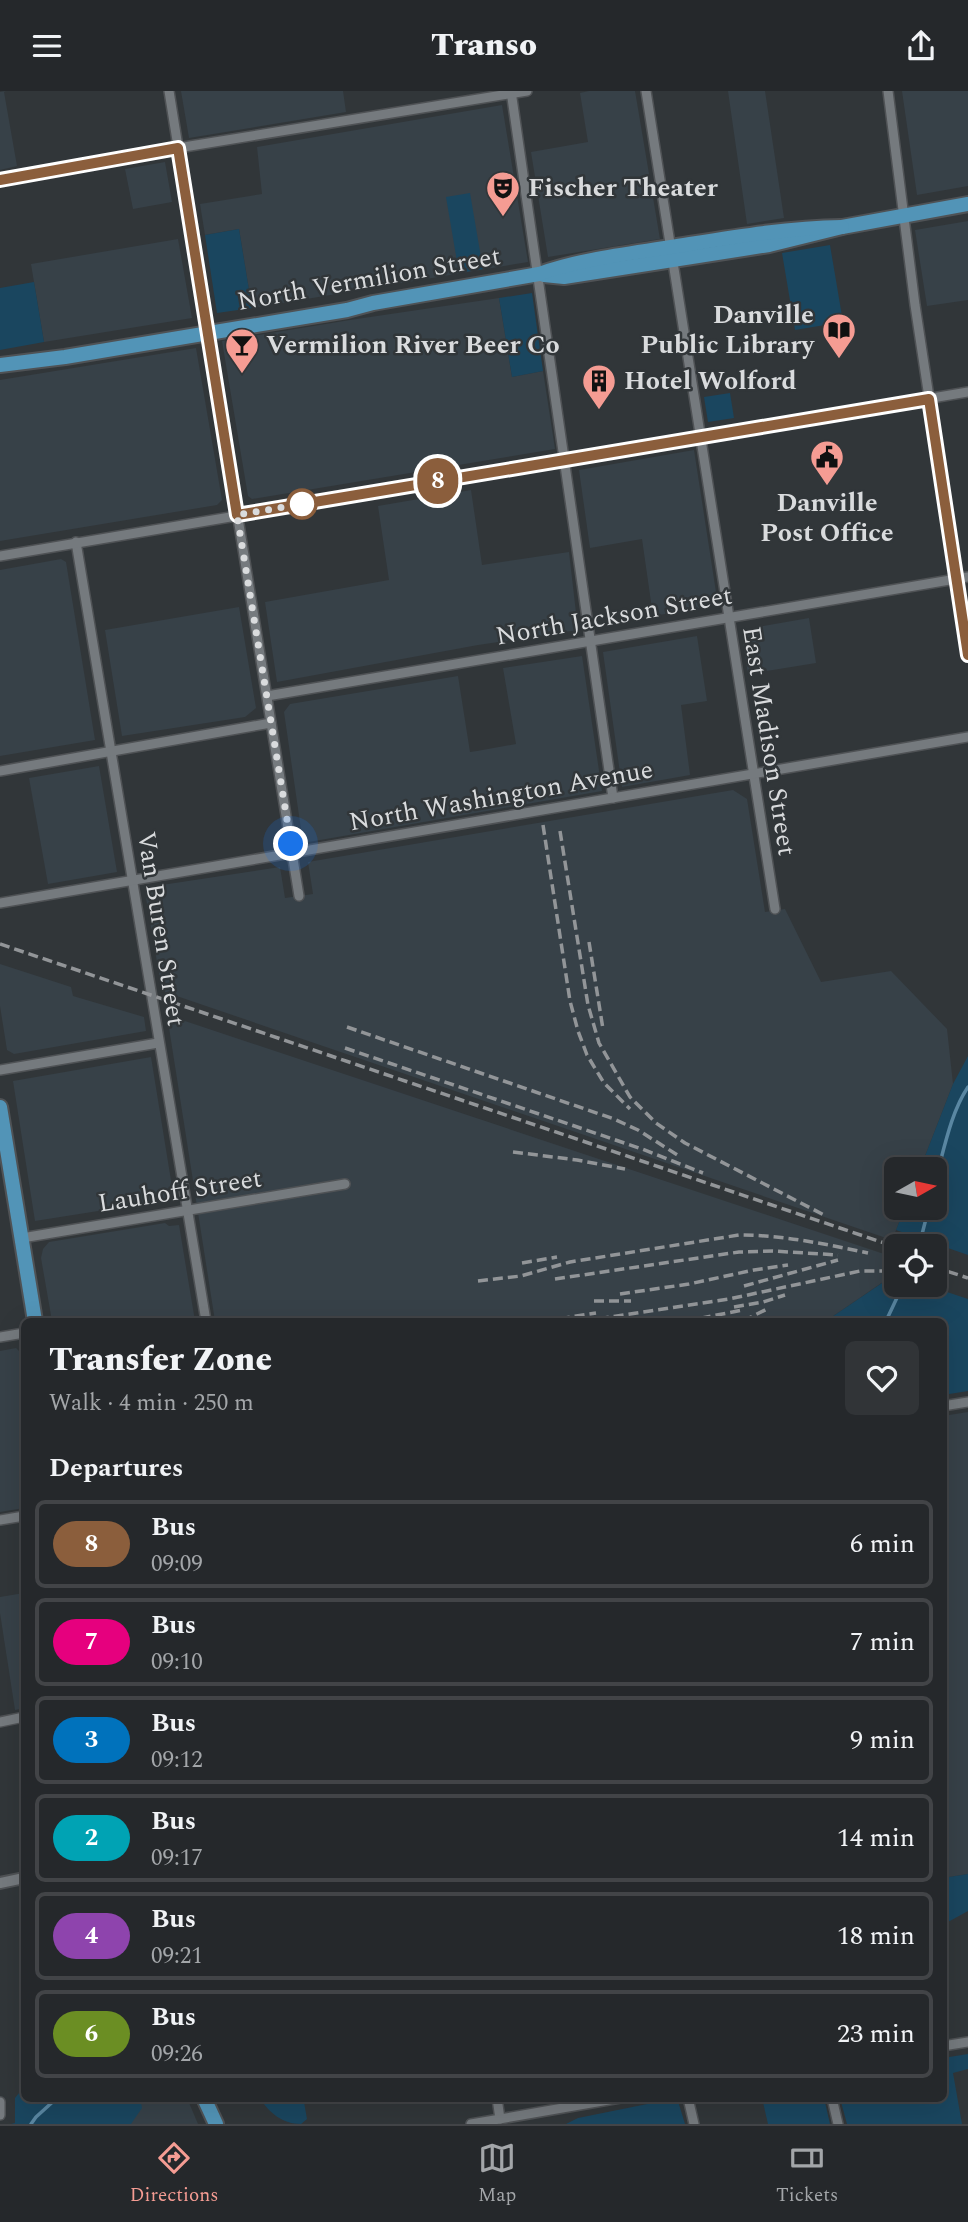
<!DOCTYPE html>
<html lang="en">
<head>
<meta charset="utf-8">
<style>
	:root { --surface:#25282b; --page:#313437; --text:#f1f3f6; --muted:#a3a6a9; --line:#424447; --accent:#f59c93 }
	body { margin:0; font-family:Spectral,serif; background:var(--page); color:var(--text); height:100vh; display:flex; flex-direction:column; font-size:26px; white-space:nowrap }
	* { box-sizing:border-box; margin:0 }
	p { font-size:23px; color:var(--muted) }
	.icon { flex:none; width:38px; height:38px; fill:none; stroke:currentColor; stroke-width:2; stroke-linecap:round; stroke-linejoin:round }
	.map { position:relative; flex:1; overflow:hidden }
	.sheet { position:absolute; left:21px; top:1227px; width:926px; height:784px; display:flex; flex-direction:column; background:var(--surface); border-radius:10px; box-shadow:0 7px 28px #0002,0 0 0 2px var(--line) }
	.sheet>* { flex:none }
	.badge { padding:0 14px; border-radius:23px; font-size:24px; line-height:46px }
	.needle { width:46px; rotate:81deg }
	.tools { position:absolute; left:884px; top:1066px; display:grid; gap:14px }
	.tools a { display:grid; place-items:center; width:63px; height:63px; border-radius:10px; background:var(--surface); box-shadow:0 7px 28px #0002,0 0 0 2px var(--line); font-size:35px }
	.you { position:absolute; width:35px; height:35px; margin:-18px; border:5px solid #fff; border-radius:50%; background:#1a73e8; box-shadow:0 0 0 10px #1a73e833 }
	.map>.badge { position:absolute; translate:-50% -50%; box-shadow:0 0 0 4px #fff }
	h2 { padding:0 28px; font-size:26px; line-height:63px }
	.round { display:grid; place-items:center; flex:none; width:74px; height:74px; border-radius:10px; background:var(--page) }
	.overview { display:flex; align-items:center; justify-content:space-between; height:119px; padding:0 28px }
	h1 { font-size:33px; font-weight:800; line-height:52px }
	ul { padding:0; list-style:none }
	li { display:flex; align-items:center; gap:21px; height:88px; margin:0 14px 10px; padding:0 14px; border:4px solid var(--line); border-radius:10px }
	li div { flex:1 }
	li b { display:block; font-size:26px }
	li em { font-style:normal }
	li .badge { min-width:77px; font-weight:700; text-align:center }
	header { display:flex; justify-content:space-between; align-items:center; height:91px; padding:0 28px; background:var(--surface); font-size:32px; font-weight:800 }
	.menu { display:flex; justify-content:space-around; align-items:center; height:98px; border-top:2px solid var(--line); background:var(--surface); font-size:19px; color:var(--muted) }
	.menu a { display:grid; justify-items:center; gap:4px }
	.menu .active { color:var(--accent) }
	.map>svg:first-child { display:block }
	.built { fill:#374148 }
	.green { fill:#1a465f }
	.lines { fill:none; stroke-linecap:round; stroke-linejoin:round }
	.stream { stroke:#5a87a2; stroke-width:3.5 }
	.minor-casing { stroke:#4f5255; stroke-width:12 }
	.tertiary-casing { stroke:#4f5255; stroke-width:14 }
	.primary-casing { stroke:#4f5255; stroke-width:18 }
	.minor { stroke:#757a7e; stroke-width:9 }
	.tertiary { stroke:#757a7e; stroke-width:10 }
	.primary { stroke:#5294b7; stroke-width:14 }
	.rail { stroke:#929598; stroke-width:3.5; stroke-dasharray:10 5; stroke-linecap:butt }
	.line-casing { stroke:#fff; stroke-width:16 }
	.line { stroke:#8b5e3c; stroke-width:10 }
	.walk { stroke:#d9dbdd; stroke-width:7; stroke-dasharray:0 12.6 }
	.stop-dot { fill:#fff; stroke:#8b5e3c; stroke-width:3.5 }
	.labels { text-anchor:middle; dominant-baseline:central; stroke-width:5; stroke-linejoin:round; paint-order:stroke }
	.poi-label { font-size:26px; font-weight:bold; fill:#d9dbdd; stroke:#313639; text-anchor:start }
	.street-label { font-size:26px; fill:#d9dbdd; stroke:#313639 }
</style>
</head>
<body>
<header><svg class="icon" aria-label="menu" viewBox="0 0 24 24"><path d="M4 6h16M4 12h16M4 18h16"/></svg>Transo<svg class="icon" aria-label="share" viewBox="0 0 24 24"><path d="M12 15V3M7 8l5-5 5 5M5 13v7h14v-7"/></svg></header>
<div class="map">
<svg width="968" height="2033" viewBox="0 0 968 2033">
	<rect width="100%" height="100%" fill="#313639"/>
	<g class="built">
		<path d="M 6,0 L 4,1 L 17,75 L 0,79 L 0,1 Z"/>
		<path d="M 181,0 L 343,0 L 346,21 L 189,47 Z"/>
		<path d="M 589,0 L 635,0 L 660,148 L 548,166 L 531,61 L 588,51 L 580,2 Z"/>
		<path d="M 728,0 L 765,0 L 784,127 L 747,133 Z"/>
		<path d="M 902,0 L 968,0 L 968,95 L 917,104 Z"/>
		<path d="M 502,14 L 528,171 L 252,217 L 239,138 L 205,144 L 200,113 L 262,103 L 257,56 Z"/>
		<path d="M 165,71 L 172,111 L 133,118 L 125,78 Z"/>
		<path d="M 968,130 L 968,209 L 927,215 L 915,139 Z"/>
		<path d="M 178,148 L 192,227 L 44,251 L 31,173 Z"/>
		<path d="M 499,207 L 512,286 L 543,280 L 555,358 L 252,408 L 248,405 L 222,250 L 350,229 Z"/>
		<path d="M 196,257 L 222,409 L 217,414 L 0,450 L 0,289 Z"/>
		<path d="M 694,359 L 718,514 L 653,525 L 642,448 L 590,457 L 579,379 Z"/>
		<path d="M 471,399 L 482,474 L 569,461 L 578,539 L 478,554 L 277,591 L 265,511 L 389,489 L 378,415 Z"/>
		<path d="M 61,468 L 66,471 L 95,649 L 0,665 L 0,479 Z"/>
		<path d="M 239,516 L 256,617 L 245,626 L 122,645 L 105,539 Z"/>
		<path d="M 809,527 L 816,572 L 748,583 L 741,539 Z"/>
		<path d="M 697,545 L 707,610 L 681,614 L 690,684 L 622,696 L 603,561 Z"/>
		<path d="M 582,565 L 602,700 L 303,752 L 284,621 L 290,613 L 458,585 L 470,661 L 477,660 L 516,653 L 503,577 Z"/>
		<path d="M 99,675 L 117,781 L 48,793 L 29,687 Z"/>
		<path d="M 733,699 L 747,708 L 765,821 L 785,818 L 821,891 L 891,880 L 947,938 L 953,993 L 920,1078 L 896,1078 L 896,1116 L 905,1117 L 892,1149 L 162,900 L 146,807 L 155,795 L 280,776 L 285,807 L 313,803 L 308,771 Z"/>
		<path d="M 0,873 L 71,896 L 73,905 L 144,926 L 146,940 L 14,963 L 7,959 L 0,915 Z"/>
		<path d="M 167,924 L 896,1167 L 896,1182 L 826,1230 L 215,1230 Z"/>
		<path d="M 151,966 L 174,1108 L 35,1130 L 13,990 Z"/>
		<path d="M 165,1132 L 169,1135 L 179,1134 L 195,1230 L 52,1230 L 41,1167 L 43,1158 L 49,1151 Z"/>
		<path d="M 16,1257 L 22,1263 L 24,1276 L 24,1417 L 0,1421 L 0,1260 Z"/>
		<path d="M 968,1321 L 968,1783 L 943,1787 L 943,1325 Z"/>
		<path d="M 24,1502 L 24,1617 L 15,1619 L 0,1522 L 0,1506 Z"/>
		<path d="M 120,2007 L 187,2007 L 198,2033 L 124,2033 Z"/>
	</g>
	<g class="green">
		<path d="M 470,102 L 483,178 L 459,182 L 446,106 Z"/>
		<path d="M 239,138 L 252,217 L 217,222 L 205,144 Z"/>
		<path d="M 830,154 L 843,231 L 795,239 L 782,162 Z"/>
		<path d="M 34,191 L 44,251 L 0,259 L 0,197 Z"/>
		<path d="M 532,202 L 543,280 L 512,286 L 499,207 Z"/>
		<path d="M 730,302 L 734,327 L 708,331 L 704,306 Z"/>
		<path d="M 968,965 L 968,1164 L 896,1139 L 905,1117 L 934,1116 L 934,1078 L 920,1078 L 953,993 Z"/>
		<path d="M 885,1190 L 896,1191 L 896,1194 L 932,1196 L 968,1208 L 968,1300 L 943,1304 L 943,1230 L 826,1230 Z"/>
		<path d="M 968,1783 L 968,1820 L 948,1831 L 949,1842 L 943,1851 L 943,1787 Z"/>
		<path d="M 968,1963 L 968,1978 L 953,1982 L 962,2033 L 847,2033 L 840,2007 L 862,2007 L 863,2012 L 881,2010 L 882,2007 L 943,2007 L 943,1967 Z"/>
		<path d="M 24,1996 L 24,2007 L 140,2007 L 142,2017 L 131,2033 L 11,2033 L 15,2032 L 15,2007 Z"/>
		<path d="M 260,2007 L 308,2007 L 304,2011 L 307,2028 L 301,2033 C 283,2033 269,2022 260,2007 Z"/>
		<path d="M 677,2007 L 685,2033 L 566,2033 L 578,2027 Z"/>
		<path d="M 762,2007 L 824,2007 L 830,2033 L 768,2033 Z"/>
	</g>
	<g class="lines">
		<g class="stream">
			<path d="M 934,1094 C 943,1064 950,1022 968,996"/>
			<path d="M 919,1155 L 929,1116"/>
			<path d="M 886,1230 L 903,1194"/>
			<path d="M 31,2033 L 36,2026 L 57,2007"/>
		</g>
		<g class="minor-casing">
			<g id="minor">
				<path d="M 169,0 L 299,805"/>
				<path d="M 511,0 L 613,707"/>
				<path d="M 646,0 L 775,818"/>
				<path d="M 888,0 L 915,214 L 968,563"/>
				<path d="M 0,89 L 190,55 L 527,0"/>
				<path d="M 76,451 L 206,1230"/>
				<path d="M 0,465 L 968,301"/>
				<path d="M 267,605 L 968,486"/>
				<path d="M 0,680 L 271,632"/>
				<path d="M 0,812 L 968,646"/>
				<path d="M 0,979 L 158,952"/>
				<path d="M 22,1147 L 345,1093"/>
				<path d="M 0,1246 L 24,1242"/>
				<path d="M 943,1315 L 968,1311"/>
				<path d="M 0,1429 L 24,1425"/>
				<path d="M 0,1631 L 24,1626"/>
				<path d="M 943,1955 L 968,1951"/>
				<path d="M 497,2007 L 500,2028"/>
				<path d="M 688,2007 L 694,2033"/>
				<path d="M 832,2007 L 838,2033"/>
				<path d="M 0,2011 L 0,2024"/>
				<path d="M 471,2033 L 620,2007"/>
			</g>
		</g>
		<g class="tertiary-casing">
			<path id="tertiary" d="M 0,1792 L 24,1787"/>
		</g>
		<g class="primary-casing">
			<g id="primary">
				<path d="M 544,184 L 564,186 L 769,154 L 842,136 L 968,113"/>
				<path d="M 0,274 L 65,266 L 347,219 L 373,212 L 539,183 C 581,168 627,163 671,156 C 728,147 784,137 842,136"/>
				<path d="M 0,1016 L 35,1230"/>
				<path d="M 204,2007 L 216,2033"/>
			</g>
		</g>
		<use href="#minor" class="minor"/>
		<use href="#tertiary" class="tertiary"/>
		<use href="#primary" class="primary"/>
		<g class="rail">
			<path d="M 543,734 L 570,910 L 578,940 L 587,964 L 604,992 L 630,1018"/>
			<path d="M 560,740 L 588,914 L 599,952 L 630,1006 L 656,1032 L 685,1052 L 826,1125"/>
			<path d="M 589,851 L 603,938"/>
			<path d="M 0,853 L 896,1156"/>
			<path d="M 347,936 L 614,1028 L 638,1039 L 679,1065"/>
			<path d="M 345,957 L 642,1058 L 703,1082"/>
			<path d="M 513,1061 L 577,1069 L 625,1078"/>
			<path d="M 522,1172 L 557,1166"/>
			<path d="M 934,1176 L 968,1187"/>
			<path d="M 555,1188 L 739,1161 L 773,1160 L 838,1164"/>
			<path d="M 478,1190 L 521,1185 L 570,1171 L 739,1144 C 783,1144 825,1153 868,1162"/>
			<path d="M 744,1195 L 838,1169"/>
			<path d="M 620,1203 L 689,1193 L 754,1179 L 788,1174"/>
			<path d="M 594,1210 L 631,1210"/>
			<path d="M 734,1216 L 763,1211 L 785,1204"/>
			<path d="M 545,1230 L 596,1222"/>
			<path d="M 584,1230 L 729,1208 L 860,1180 L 896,1180"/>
			<path d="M 686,1230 L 743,1219"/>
			<path d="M 743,1230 L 769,1217"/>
		</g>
	</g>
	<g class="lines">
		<g class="line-casing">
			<path id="line" d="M 0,89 L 178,57 L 237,424 L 929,308 L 968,564"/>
		</g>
		<use href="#line" class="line"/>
		<path class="walk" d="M 291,753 L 237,424 L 302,413"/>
	</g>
	<defs>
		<g id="theatre-pin" transform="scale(1.75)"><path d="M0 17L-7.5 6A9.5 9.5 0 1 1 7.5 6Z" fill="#f59c93" stroke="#313639"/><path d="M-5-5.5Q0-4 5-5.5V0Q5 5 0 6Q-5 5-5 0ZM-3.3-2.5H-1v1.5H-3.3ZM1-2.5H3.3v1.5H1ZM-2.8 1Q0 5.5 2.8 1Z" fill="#111"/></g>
		<g id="library-pin" transform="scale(1.75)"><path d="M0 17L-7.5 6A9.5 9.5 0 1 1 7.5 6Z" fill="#f59c93" stroke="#313639"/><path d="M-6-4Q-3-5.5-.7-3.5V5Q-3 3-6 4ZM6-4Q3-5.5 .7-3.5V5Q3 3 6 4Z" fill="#111"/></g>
		<g id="bar-pin" transform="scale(1.75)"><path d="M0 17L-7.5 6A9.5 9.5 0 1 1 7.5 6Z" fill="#f59c93" stroke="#313639"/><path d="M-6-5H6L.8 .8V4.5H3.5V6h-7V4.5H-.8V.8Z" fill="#111"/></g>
		<g id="building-pin" transform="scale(1.75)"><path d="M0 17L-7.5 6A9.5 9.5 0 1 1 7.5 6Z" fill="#f59c93" stroke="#313639"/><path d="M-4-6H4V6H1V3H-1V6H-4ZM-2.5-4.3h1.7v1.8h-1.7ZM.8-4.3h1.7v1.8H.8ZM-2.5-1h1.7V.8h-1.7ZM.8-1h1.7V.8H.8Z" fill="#111"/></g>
		<g id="civic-pin" transform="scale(1.75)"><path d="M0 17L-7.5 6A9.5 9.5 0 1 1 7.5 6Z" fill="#f59c93" stroke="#313639"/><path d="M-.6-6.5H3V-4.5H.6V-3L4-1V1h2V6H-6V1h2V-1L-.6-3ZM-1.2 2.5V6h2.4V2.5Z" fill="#111"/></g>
	</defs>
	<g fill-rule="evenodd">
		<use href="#theatre-pin" x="503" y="97"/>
		<use href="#library-pin" x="839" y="239"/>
		<use href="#bar-pin" x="242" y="254"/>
		<use href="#building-pin" x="599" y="290"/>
		<use href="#civic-pin" x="827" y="366"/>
	</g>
	<circle class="stop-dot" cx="302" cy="413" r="14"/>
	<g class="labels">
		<g class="poi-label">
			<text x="528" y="97">Fischer Theater</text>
			<text x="814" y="224" text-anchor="end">Danville<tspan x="814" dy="30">Public Library</tspan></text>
			<text x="266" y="254">Vermilion River Beer Co</text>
			<text x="624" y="290">Hotel Wolford</text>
			<text x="827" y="412" text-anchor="middle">Danville<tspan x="827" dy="30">Post Office</tspan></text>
		</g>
		<g class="street-label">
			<text transform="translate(369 188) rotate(-10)">North Vermilion Street</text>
			<text transform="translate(614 525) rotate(-10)">North Jackson Street</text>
			<text transform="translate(769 650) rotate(81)">East Madison Street</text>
			<text transform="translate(501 705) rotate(-10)">North Washington Avenue</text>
			<text transform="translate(161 838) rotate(81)">Van Buren Street</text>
			<text transform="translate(180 1100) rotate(-9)">Lauhoff Street</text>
		</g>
	</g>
</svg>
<div class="tools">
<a><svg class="needle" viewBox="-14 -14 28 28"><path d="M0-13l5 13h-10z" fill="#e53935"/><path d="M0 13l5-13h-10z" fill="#a3a6a9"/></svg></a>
<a><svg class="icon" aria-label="locate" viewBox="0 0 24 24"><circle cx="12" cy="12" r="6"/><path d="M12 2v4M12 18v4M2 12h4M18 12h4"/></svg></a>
</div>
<div class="you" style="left:291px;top:753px"></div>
<b class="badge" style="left:438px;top:390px;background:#8b5e3c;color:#fff">8</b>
<section class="sheet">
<div class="overview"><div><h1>Transfer Zone</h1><p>Walk · 4 min · 250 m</p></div><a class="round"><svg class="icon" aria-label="heart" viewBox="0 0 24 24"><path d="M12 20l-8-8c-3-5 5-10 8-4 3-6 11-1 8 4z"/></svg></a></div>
<h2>Departures</h2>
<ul>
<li><span class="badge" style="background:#8b5e3c;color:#fff">8</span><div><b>Bus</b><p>09:09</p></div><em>6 min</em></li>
<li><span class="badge" style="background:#e6007e;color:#fff">7</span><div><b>Bus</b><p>09:10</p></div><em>7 min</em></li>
<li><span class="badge" style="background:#0072bc;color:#fff">3</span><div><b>Bus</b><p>09:12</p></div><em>9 min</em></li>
<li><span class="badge" style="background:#00a3b4;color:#fff">2</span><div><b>Bus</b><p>09:17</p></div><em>14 min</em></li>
<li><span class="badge" style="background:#8e44ad;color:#fff">4</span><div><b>Bus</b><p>09:21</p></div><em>18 min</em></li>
<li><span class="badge" style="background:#6b8e23;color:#fff">6</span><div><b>Bus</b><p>09:26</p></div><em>23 min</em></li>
</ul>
</section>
</div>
<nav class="menu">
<a class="active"><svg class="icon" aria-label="directions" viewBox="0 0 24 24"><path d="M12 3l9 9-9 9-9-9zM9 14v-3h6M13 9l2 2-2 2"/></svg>Directions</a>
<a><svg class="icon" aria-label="map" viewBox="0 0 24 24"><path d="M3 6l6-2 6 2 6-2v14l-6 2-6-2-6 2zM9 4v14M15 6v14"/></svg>Map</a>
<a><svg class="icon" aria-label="tickets" viewBox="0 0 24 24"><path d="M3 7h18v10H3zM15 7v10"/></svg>Tickets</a>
</nav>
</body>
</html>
